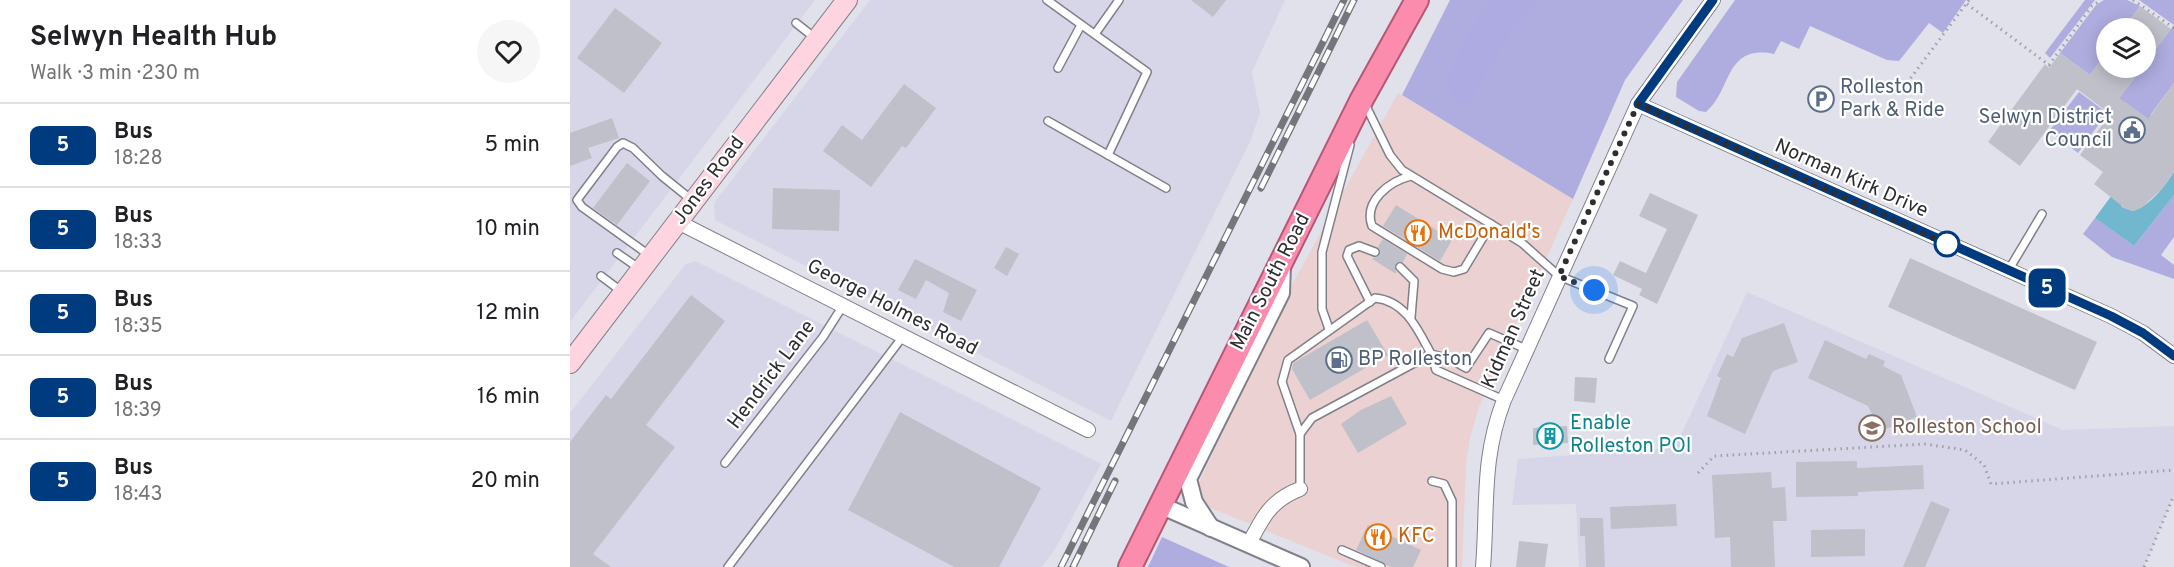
<!DOCTYPE html>
<html lang="en">
<head>
<meta charset="utf-8">
<style>
	:root { --surface:#fff; --page:#f6f6f6; --text:#202124; --muted:#757577; --line:#e0e0e0 }
	body { margin:0; font-family:Overpass,sans-serif; background:var(--page); color:var(--text); height:100vh; display:flex; flex-direction:column; font-size:22px; white-space:nowrap }
	* { box-sizing:border-box; margin:0 }
	p { font-size:20px; color:var(--muted) }
	.icon { flex:none; width:33px; height:33px; fill:none; stroke:currentColor; stroke-width:2; stroke-linecap:round; stroke-linejoin:round }
	.map { position:relative; flex:1; overflow:hidden }
	.side { display:flex; flex-direction:column; background:var(--surface); width:570px }
	.side>* { flex:none }
	.badge { padding:0 12px; border-radius:9px; font-size:21px; line-height:39px }
	.buttons { position:absolute; left:1526px; top:18px; display:grid; gap:12px }
	.buttons a { display:grid; place-items:center; width:60px; height:60px; border-radius:50%; background:var(--surface); box-shadow:0 3px 15px #0003; font-size:30px }
	.you { position:absolute; width:30px; height:30px; margin:-15px; border:4px solid #fff; border-radius:50%; background:#1a73e8; box-shadow:0 0 0 9px #1a73e833 }
	.map>.badge { position:absolute; translate:-50% -50%; box-shadow:0 0 0 3px #fff }
	.round { display:grid; place-items:center; flex:none; width:63px; height:63px; border-radius:32px; background:var(--page) }
	.headline { display:flex; align-items:center; justify-content:space-between; height:102px; padding:0 30px }
	h1 { font-size:28px; font-weight:700; line-height:45px }
	ul { padding:0; list-style:none }
	li { display:flex; align-items:center; gap:18px; height:84px; padding:0 30px; border-top:2px solid var(--line) }
	li div { flex:1 }
	li b { display:block; font-size:22px }
	li em { font-style:normal }
	li .badge { min-width:66px; font-weight:700; text-align:center }
	main { display:flex; flex:1; min-height:0 }
	.map>svg:first-child { display:block }
	.commercial { fill:#ebd1d1 }
	.built { fill:#d6d6e8 }
	.green { fill:#afaddf }
	.forest { fill:#aeabe3 }
	.water { fill:#71b8cf }
	.building { fill:#c0c0ca }
	.lines { fill:none; stroke-linecap:round; stroke-linejoin:round }
	.service-casing { stroke:#81808a; stroke-width:10 }
	.minor-casing { stroke:#81808a; stroke-width:16 }
	.tertiary-casing { stroke:#81808a; stroke-width:20 }
	.secondary-casing { stroke:#81808a; stroke-width:22 }
	.trunk-casing { stroke:#b45875; stroke-width:26 }
	.path { stroke:#9f9fa7; stroke-width:3; stroke-dasharray:1.5 4.5; stroke-linecap:butt }
	.service { stroke:#fff; stroke-width:7 }
	.minor { stroke:#fff; stroke-width:14 }
	.tertiary { stroke:#fff; stroke-width:16 }
	.secondary { stroke:#fed4e0; stroke-width:20 }
	.trunk { stroke:#fc8cae; stroke-width:22 }
	.rail-casing { stroke:#75757c; stroke-width:7 }
	.rail { stroke:#fff; stroke-width:4.5; stroke-dasharray:14; stroke-linecap:butt }
	.line-casing { stroke:#fff; stroke-width:14 }
	.line { stroke:#003b80; stroke-width:9 }
	.walk { stroke:#2e2e32; stroke-width:6; stroke-dasharray:0 10.8 }
	.stop-dot { fill:#fff; stroke:#003b80; stroke-width:3 }
	.labels { text-anchor:middle; dominant-baseline:central; stroke-width:4.5; stroke-linejoin:round; paint-order:stroke }
	.service-label { font-size:20px; fill:#4e5e75; stroke:#fff; text-anchor:start }
	.street-label { font-size:20px; fill:#2e2e32; stroke:#fff }
	.food-label { font-size:20px; fill:#c56008; stroke:#fff; text-anchor:start }
	.culture-label { font-size:20px; fill:#0d838f; stroke:#fff; text-anchor:start }
	.education-label { font-size:20px; fill:#785e54; stroke:#fff; text-anchor:start }
</style>
</head>
<body>
<main>
<section class="side">
<div class="headline"><div><h1>Selwyn Health Hub</h1><p>Walk · 3 min · 230 m</p></div><a class="round"><svg class="icon" aria-label="heart" viewBox="0 0 24 24"><path d="M12 20l-8-8c-3-5 5-10 8-4 3-6 11-1 8 4z"/></svg></a></div>
<ul>
<li><span class="badge" style="background:#003b80;color:#fff">5</span><div><b>Bus</b><p>18:28</p></div><em>5 min</em></li>
<li><span class="badge" style="background:#003b80;color:#fff">5</span><div><b>Bus</b><p>18:33</p></div><em>10 min</em></li>
<li><span class="badge" style="background:#003b80;color:#fff">5</span><div><b>Bus</b><p>18:35</p></div><em>12 min</em></li>
<li><span class="badge" style="background:#003b80;color:#fff">5</span><div><b>Bus</b><p>18:39</p></div><em>16 min</em></li>
<li><span class="badge" style="background:#003b80;color:#fff">5</span><div><b>Bus</b><p>18:43</p></div><em>20 min</em></li>
</ul>
</section>
<div class="map">
<svg width="1604" height="567" viewBox="0 0 1604 567">
	<rect width="100%" height="100%" fill="#e1e1ec"/>
	<path class="commercial" d="M 828,93 L 1003,199 L 909,407 L 900,438 L 896,464 L 892,567 L 785,567 L 621,500 L 714,299 Z"/>
	<g class="built">
		<path d="M 0,0 L 245,0 L 0,322 Z"/>
		<path d="M 300,0 L 715,0 L 682,72 L 690,113 L 680,142 L 541,421 L 145,220 L 144,203 Z"/>
		<path d="M 125,261 L 531,464 L 485,549 L 472,567 L 0,567 L 0,413 L 115,265 Z"/>
		<path d="M 1177,292 L 1493,430 L 1604,426 L 1604,495 L 1574,567 L 1009,567 L 1006,504 L 942,505 L 948,459 L 1105,448 Z"/>
	</g>
	<g class="green">
		<path d="M 880,0 L 1113,0 L 1055,80 L 1003,199 L 832,95 Z"/>
		<path d="M 1165,0 L 1396,0 L 1373,33 L 1359,23 L 1329,61 L 1317,60 L 1240,26 L 1229,49 L 1211,41 L 1204,54 C 1154,44 1162,91 1136,112 L 1129,111 L 1106,97 L 1107,82 Z"/>
		<path d="M 1515,0 L 1525,0 L 1480,58 L 1475,53 Z"/>
		<path d="M 1534,0 L 1557,0 L 1570,6 L 1554,28 L 1536,28 L 1536,53 L 1520,75 L 1490,53 L 1526,5 Z"/>
		<path d="M 1569,0 L 1604,0 L 1604,83 L 1581,114 L 1582,122 L 1556,103 L 1546,102 L 1572,68 L 1575,68 L 1575,63 L 1604,25 Z"/>
		<path d="M 1509,92 L 1537,113 L 1508,153 L 1479,131 Z"/>
		<path d="M 1604,195 L 1604,237 L 1591,255 L 1604,265 L 1604,279 L 1542,257 L 1513,234 L 1525,218 L 1564,246 Z"/>
		<path d="M 592,537 L 659,567 L 578,567 Z"/>
	</g>
	<path class="forest" d="M 919,0 L 968,0 C 958,12 947,22 938,35 L 938,40 L 930,45 C 932,56 922,67 913,73 L 915,79 L 908,84 L 904,98 L 893,108 C 884,101 878,93 879,81 C 881,63 909,17 919,0 Z"/>
	<path class="water" d="M 1604,172 L 1604,195 L 1564,246 L 1525,218 L 1556,176 L 1548,198 L 1552,207 L 1563,211 C 1581,205 1594,187 1604,172 Z"/>
	<g class="building">
		<path d="M 621,0 L 656,0 L 643,17 Z"/>
		<path d="M 1570,6 L 1601,29 L 1575,63 L 1575,28 L 1554,28 Z"/>
		<path d="M 45,8 L 92,43 L 54,93 L 7,58 Z"/>
		<path d="M 1490,53 L 1520,75 L 1536,53 L 1536,68 L 1572,68 L 1549,98 L 1578,119 L 1604,83 L 1604,172 L 1592,189 L 1571,208 L 1563,211 L 1556,209 L 1524,184 L 1533,172 L 1510,155 L 1540,114 L 1507,89 L 1450,166 L 1418,142 L 1475,64 L 1479,68 Z"/>
		<path d="M 334,84 L 366,108 L 336,148 L 332,146 L 301,187 L 253,151 L 272,125 L 292,140 Z"/>
		<path d="M 42,118 L 49,138 L 18,148 L 22,158 L 0,166 L 0,133 Z"/>
		<path d="M 57,163 L 80,181 L 47,225 L 23,208 Z"/>
		<path d="M 203,188 L 270,190 L 269,231 L 202,229 Z"/>
		<path d="M 1080,193 L 1128,215 L 1087,304 L 1069,295 L 1072,289 L 1043,275 L 1050,261 L 1076,273 L 1097,229 L 1069,216 Z"/>
		<path d="M 826,205 L 882,240 L 870,261 L 813,226 Z"/>
		<path d="M 813,239 L 837,254 L 833,262 L 826,263 L 826,274 L 802,259 L 810,254 L 808,247 Z"/>
		<path d="M 436,247 L 449,254 L 437,276 L 424,268 Z"/>
		<path d="M 1340,258 L 1527,342 L 1505,390 L 1318,307 Z"/>
		<path d="M 345,259 L 407,290 L 391,321 L 373,312 L 379,293 L 356,280 L 346,299 L 328,290 Z"/>
		<path d="M 121,295 L 155,321 L 76,425 L 105,447 L 23,554 L 41,567 L 0,567 L 0,442 L 36,395 L 41,399 Z"/>
		<path d="M 797,320 L 818,355 L 740,400 L 722,369 L 723,363 Z"/>
		<path d="M 1214,323 L 1228,362 L 1203,371 L 1175,434 L 1137,416 L 1151,378 L 1147,376 L 1157,354 L 1163,357 L 1172,338 Z"/>
		<path d="M 1255,340 L 1296,359 L 1299,354 L 1315,361 L 1313,366 L 1331,375 L 1347,417 L 1310,431 L 1298,406 L 1238,378 Z"/>
		<path d="M 1005,377 L 1027,378 L 1025,403 L 1004,401 Z"/>
		<path d="M 821,396 L 837,424 L 788,453 L 771,424 L 791,410 Z"/>
		<path d="M 330,412 L 471,488 L 429,567 L 384,567 L 278,510 Z"/>
		<path d="M 997,426 L 998,443 L 963,445 L 963,428 Z"/>
		<path d="M 1287,461 L 1287,468 L 1353,465 L 1354,489 L 1288,492 L 1288,496 L 1226,497 L 1226,462 Z"/>
		<path d="M 1201,472 L 1202,488 L 1215,487 L 1217,521 L 1203,521 L 1205,567 L 1161,567 L 1160,537 L 1145,538 L 1142,475 Z"/>
		<path d="M 1361,501 L 1380,509 L 1355,567 L 1333,567 Z"/>
		<path d="M 1106,504 L 1107,526 L 1041,529 L 1040,507 Z"/>
		<path d="M 1010,518 L 1033,518 L 1035,567 L 1016,567 L 1015,536 L 1010,536 Z"/>
		<path d="M 798,525 L 851,550 L 843,567 L 821,567 L 786,550 Z"/>
		<path d="M 1295,529 L 1295,556 L 1241,557 L 1241,530 Z"/>
		<path d="M 949,541 L 978,544 L 975,567 L 946,567 Z"/>
	</g>
	<g class="lines">
		<g class="service-casing">
			<g id="service">
				<path d="M 477,0 L 577,72 L 538,155 L 478,121"/>
				<path d="M 226,23 L 245,38"/>
				<path d="M 525,34 L 549,0"/>
				<path d="M 488,68 L 511,25"/>
				<path d="M 795,104 L 820,155 L 832,170 L 952,243 L 989,276 L 1063,306 L 1039,359"/>
				<path d="M 538,155 L 596,188"/>
				<path d="M 841,176 C 820,181 793,201 802,226 L 872,269 L 884,272 L 894,269 L 921,224"/>
				<path d="M 47,253 L 70,269"/>
				<path d="M 79,255 L 12,207 L 7,200 L 47,147 L 53,143 L 63,148 L 92,176 L 123,201"/>
				<path d="M 830,267 L 844,281 L 841,317"/>
				<path d="M 1438,271 L 1472,214"/>
				<path d="M 31,276 L 51,291"/>
				<path d="M 800,302 L 777,256 L 779,250 L 789,246 L 805,252"/>
				<path d="M 759,329 L 752,309 L 752,252 L 780,145"/>
				<path d="M 730,434 L 712,382 L 718,360 L 805,298 C 836,301 848,330 861,354 L 880,359 L 896,368 L 919,333 L 956,349"/>
				<path d="M 155,463 L 253,337 L 274,304"/>
				<path d="M 862,481 L 874,484 L 882,501 L 882,567"/>
				<path d="M 730,489 L 730,434 L 742,418 L 861,354 L 866,370 L 934,400"/>
				<path d="M 772,550 L 811,567"/>
				<path d="M 158,567 L 334,335"/>
			</g>
		</g>
		<g class="minor-casing">
			<g id="minor">
				<path d="M 1068,104 L 1541,316 L 1573,333 L 1604,356"/>
				<path d="M 108,222 L 518,430"/>
				<path d="M 679,544 C 692,518 701,500 730,489"/>
				<path d="M 913,567 C 918,506 911,460 934,400 L 1068,104 L 1143,0"/>
			</g>
		</g>
		<g class="tertiary-casing">
			<g id="tertiary">
				<path d="M 590,505 L 731,567"/>
				<path d="M 641,528 L 624,502 L 618,479 L 711,293 L 712,265"/>
			</g>
		</g>
		<g class="secondary-casing">
			<path id="secondary" d="M 0,363 L 277,0"/>
		</g>
		<g class="trunk-casing">
			<path id="trunk" d="M 560,567 L 792,99 L 847,0"/>
		</g>
		<g class="path">
			<path d="M 1563,0 L 1604,28"/>
			<path d="M 1397,4 L 1479,65 L 1522,6 L 1531,0"/>
			<path d="M 1337,83 L 1399,0"/>
			<path d="M 1128,473 L 1144,456 L 1355,444 L 1395,450 L 1414,465 L 1421,484 L 1604,470"/>
			<path d="M 1574,567 L 1604,495"/>
		</g>
		<use href="#service" class="service"/>
		<use href="#minor" class="minor"/>
		<use href="#tertiary" class="tertiary"/>
		<use href="#secondary" class="secondary"/>
		<use href="#trunk" class="trunk"/>
		<g class="rail-casing">
			<g id="rail">
				<path d="M 691,188 L 784,0"/>
				<path d="M 491,567 L 774,0"/>
				<path d="M 503,567 L 545,481"/>
			</g>
		</g>
		<use href="#rail" class="rail"/>
	</g>
	<g class="lines">
		<g class="line-casing">
			<path id="line" d="M 1143,0 L 1068,104 L 1541,316 L 1573,333 L 1604,356"/>
		</g>
		<use href="#line" class="line"/>
		<path class="walk" d="M 1024,290 L 989,276 L 1068,104 L 1377,244"/>
	</g>
	<defs>
		<g id="parking-ring" transform="scale(1.35)"><circle r="9.5" fill="#fff" stroke="#5c6f8a" stroke-width="1.5"/><path d="M-3.5-5.5H1a3.5 3.5 0 0 1 0 7H-1V5.5H-3.5ZM-1-3.4V-.6H.8a1.4 1.4 0 0 0 0-2.8Z" fill="#5c6f8a"/></g>
		<g id="civic-ring" transform="scale(1.35)"><circle r="9.5" fill="#fff" stroke="#5c6f8a" stroke-width="1.5"/><path d="M-.6-6.5H3V-4.5H.6V-3L4-1V1h2V6H-6V1h2V-1L-.6-3ZM-1.2 2.5V6h2.4V2.5Z" fill="#5c6f8a"/></g>
		<g id="restaurant-ring" transform="scale(1.35)"><circle r="9.5" fill="#fff" stroke="#e8710a" stroke-width="1.5"/><path d="M-5-6h1v4h1v-4h1v4h1v-4h1v5L-1.5 .5V6h-2V.5L-5-1ZM5-6V6H3V1.5H1.5Q1.5-4 5-6Z" fill="#e8710a"/></g>
		<g id="fuel-ring" transform="scale(1.35)"><circle r="9.5" fill="#fff" stroke="#5c6f8a" stroke-width="1.5"/><path d="M-5.5-6h7V0h2V4h1.3V-2.5L3-4.5l.8-.8L6-3V5H2.5V1h-1V6h-7ZM-4.2-4.7v3.2H.2V-4.7Z" fill="#5c6f8a"/></g>
		<g id="school-ring" transform="scale(1.35)"><circle r="9.5" fill="#fff" stroke="#8d6e63" stroke-width="1.5"/><path d="M0-5L7-2L0 1L-7-2ZM-4 1L0 2.5L4 1V4Q0 6-4 4Z" fill="#8d6e63"/></g>
		<g id="building-ring" transform="scale(1.35)"><circle r="9.5" fill="#fff" stroke="#0f9aa8" stroke-width="1.5"/><path d="M-4-6H4V6H1V3H-1V6H-4ZM-2.5-4.3h1.7v1.8h-1.7ZM.8-4.3h1.7v1.8H.8ZM-2.5-1h1.7V.8h-1.7ZM.8-1h1.7V.8H.8Z" fill="#0f9aa8"/></g>
	</defs>
	<g fill-rule="evenodd">
		<use href="#parking-ring" x="1251" y="99"/>
		<use href="#civic-ring" x="1562" y="130"/>
		<use href="#restaurant-ring" x="848" y="233"/>
		<use href="#fuel-ring" x="769" y="360"/>
		<use href="#school-ring" x="1302" y="428"/>
		<use href="#building-ring" x="980" y="436"/>
		<use href="#restaurant-ring" x="808" y="537"/>
	</g>
	<circle class="stop-dot" cx="1377" cy="244" r="12"/>
	<g class="labels">
		<g class="service-label">
			<text x="1270" y="88">Rolleston<tspan x="1270" dy="23">Park &amp; Ride</tspan></text>
			<text x="1542" y="118" text-anchor="end">Selwyn District<tspan x="1542" dy="23">Council</tspan></text>
			<text x="788" y="360">BP Rolleston</text>
		</g>
		<g class="street-label">
			<text transform="translate(1281 179) rotate(24)">Norman Kirk Drive</text>
			<text transform="translate(139 181) rotate(-53)">Jones Road</text>
			<text transform="translate(701 282) rotate(-63)">Main South Road</text>
			<text transform="translate(322 308) rotate(27)">George Holmes Road</text>
			<text transform="translate(944 329) rotate(-66)">Kidman Street</text>
			<text transform="translate(202 375) rotate(-53)">Hendrick Lane</text>
		</g>
		<g class="food-label">
			<text x="868" y="233">McDonald's</text>
			<text x="828" y="537">KFC</text>
		</g>
		<g class="culture-label">
			<text x="1000" y="424">Enable<tspan x="1000" dy="23">Rolleston POI</tspan></text>
		</g>
		<g class="education-label">
			<text x="1322" y="428">Rolleston School</text>
		</g>
	</g>
</svg>
<div class="buttons">
<a><svg class="icon" aria-label="layers" viewBox="0 0 24 24"><path d="M12 4l9 5-9 5-9-5zM3 14l9 5 9-5"/></svg></a>
</div>
<div class="you" style="left:1024px;top:290px"></div>
<b class="badge" style="left:1477px;top:288px;background:#003b80;color:#fff">5</b>
</div>
</main>
</body>
</html>
